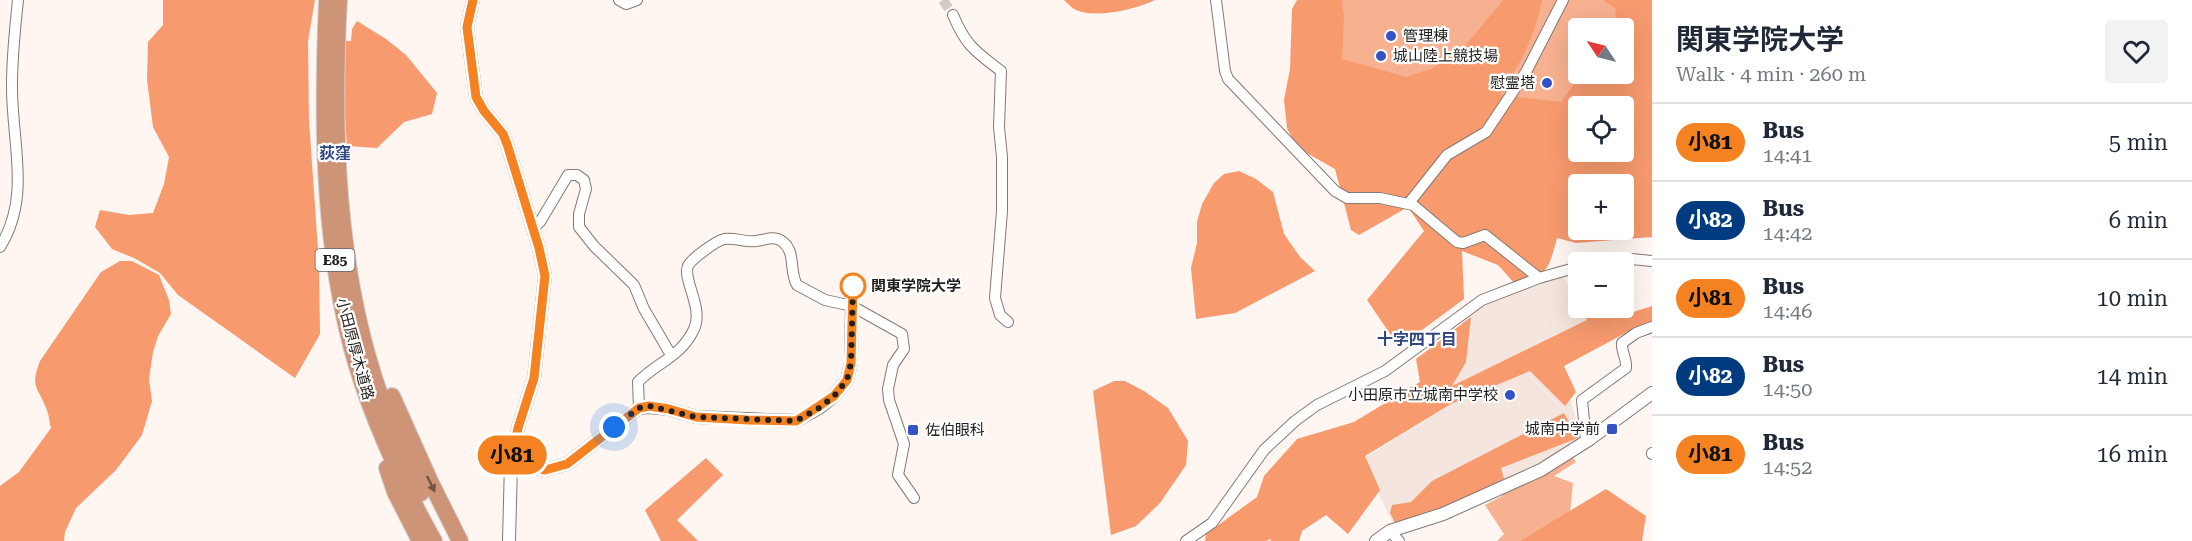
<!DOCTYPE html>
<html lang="en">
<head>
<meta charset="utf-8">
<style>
	:root { --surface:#fff; --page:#f2f2f3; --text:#1f2937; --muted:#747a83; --line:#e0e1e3 }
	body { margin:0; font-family:"Roboto Serif","Noto Sans JP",serif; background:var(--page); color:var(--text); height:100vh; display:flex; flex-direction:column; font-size:22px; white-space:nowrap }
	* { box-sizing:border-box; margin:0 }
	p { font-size:20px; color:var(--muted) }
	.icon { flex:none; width:33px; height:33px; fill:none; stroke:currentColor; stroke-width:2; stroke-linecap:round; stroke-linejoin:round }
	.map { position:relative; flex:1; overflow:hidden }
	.side { display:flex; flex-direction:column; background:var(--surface); width:540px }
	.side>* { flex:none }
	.badge { padding:0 12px; border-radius:20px; font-size:21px; line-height:39px }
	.needle { width:39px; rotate:305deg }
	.tools { position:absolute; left:1568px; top:18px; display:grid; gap:12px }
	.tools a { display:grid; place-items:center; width:66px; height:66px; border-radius:6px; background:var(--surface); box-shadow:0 6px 24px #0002; font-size:30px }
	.you { position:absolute; width:30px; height:30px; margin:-15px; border:4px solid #fff; border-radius:50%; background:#1a73e8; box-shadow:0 0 0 9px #1a73e833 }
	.map>.badge { position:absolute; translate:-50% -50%; box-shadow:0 0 0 3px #fff }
	.round { display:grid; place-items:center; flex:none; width:63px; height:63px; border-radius:6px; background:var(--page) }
	.head { display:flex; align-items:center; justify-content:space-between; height:102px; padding:0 24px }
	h1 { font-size:28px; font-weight:700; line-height:45px }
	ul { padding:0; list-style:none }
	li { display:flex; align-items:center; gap:18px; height:78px; padding:0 24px; border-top:2px solid var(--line) }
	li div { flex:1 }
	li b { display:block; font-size:22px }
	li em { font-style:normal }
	li .badge { min-width:66px; font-weight:700; text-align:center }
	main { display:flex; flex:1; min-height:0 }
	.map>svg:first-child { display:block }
	.built { fill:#f4e5de }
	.green { fill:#f8b190; fill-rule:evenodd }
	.forest { fill:#f79a6e; fill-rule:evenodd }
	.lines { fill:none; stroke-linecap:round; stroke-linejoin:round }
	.minor-tunnel { stroke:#d3cac7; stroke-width:10; stroke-dasharray:10 5; stroke-linecap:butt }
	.minor-casing { stroke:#847974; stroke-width:12 }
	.tertiary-casing { stroke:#847974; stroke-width:14 }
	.trunk-casing { stroke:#d3d2d2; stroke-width:18 }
	.minor { stroke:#fff; stroke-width:10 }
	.tertiary { stroke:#fff; stroke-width:12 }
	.trunk { stroke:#ce9478; stroke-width:16 }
	.oneway { fill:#705446 }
	.line-casing { stroke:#fff; stroke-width:14 }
	.line { stroke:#f58220; stroke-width:9 }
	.walk { stroke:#231f1d; stroke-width:6; stroke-dasharray:0 10.8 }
	.poi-dot { fill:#3353c4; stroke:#fff; stroke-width:2 }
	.stop-dot { fill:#fff; stroke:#f58220; stroke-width:3 }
	.labels { text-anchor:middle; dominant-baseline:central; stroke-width:4.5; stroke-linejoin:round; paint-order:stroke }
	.shield { fill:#fff; stroke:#656261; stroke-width:1.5 }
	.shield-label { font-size:14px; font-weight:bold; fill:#231f1d }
	.poi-label { font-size:15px; fill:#231f1d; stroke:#fff; text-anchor:start }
	.stop-label { font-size:15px; font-weight:bold; fill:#231f1d; stroke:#fff; text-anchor:start }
	.street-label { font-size:15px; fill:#231f1d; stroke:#fff }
	.neighbourhood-label { font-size:16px; font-weight:bold; fill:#324781; stroke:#fff }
</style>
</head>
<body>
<main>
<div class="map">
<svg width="1652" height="541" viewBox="0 0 1652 541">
	<rect width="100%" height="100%" fill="#fff5f1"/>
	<path class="built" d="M 1562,276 L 1578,301 L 1578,308 L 1582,308 L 1592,327 L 1553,345 L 1582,438 L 1563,451 L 1510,476 L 1433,509 L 1393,522 L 1364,468 L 1366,457 L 1444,409 L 1449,401 L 1441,370 L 1463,357 L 1469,342 L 1461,324 L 1463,315 L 1497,296 Z"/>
	<g class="green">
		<path d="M 1303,0 L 1646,0 L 1652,51 L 1623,184 L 1578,184 L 1400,150 ZM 1578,28 L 1623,28 L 1623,74 L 1578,74 ZM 1578,106 L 1623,106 L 1623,152 L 1578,152 Z"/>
		<path d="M 1573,458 L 1576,462 L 1554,476 L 1573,483 L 1569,524 L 1537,541 L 1497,541 L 1504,534 L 1485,505 L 1502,496 L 1501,492 Z"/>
	</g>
	<g class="forest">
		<path d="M 163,0 L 315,0 L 308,41 L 309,121 L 319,264 L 320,334 L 295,378 L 178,295 L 160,273 L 134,258 L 112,249 L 95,227 L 100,210 L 129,215 L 153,213 L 164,184 L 169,157 L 153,127 L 147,80 L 148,42 L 163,25 Z"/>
		<path d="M 1064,0 L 1155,0 C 1136,9 1100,18 1079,11 C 1074,10 1068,4 1064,0 Z"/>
		<path d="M 1297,0 L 1342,0 L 1344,17 L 1342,59 L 1406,77 L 1431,69 L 1461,51 L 1503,0 L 1542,0 C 1535,36 1520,66 1499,95 L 1561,102 L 1581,74 L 1623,74 L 1623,28 L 1610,28 L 1616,20 L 1615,8 L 1603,0 L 1652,0 L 1652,237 L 1576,243 L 1557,238 C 1549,268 1547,278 1515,284 L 1498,265 L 1462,251 L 1464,299 L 1399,347 L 1367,300 L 1424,231 L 1408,207 L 1359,235 L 1351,230 L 1335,169 L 1296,147 L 1287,128 L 1284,100 L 1290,69 L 1292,9 ZM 1578,106 L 1623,106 L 1623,152 L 1578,152 ZM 1578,184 L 1623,184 L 1623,230 L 1578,230 Z"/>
		<path d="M 357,21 L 386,39 L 406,55 L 437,93 L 432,114 L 404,122 L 377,148 L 347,146 L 344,106 L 344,41 L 351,41 L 352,29 Z"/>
		<path d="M 1239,171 L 1256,179 L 1273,192 L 1284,234 L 1300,257 L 1315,271 L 1235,313 L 1196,319 L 1191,268 L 1197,243 L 1197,222 L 1202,204 L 1214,183 L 1224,174 Z"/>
		<path d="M 120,261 L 132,261 L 159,275 L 169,300 L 171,314 L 158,336 L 153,352 L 149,379 L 152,401 L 142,435 L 116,470 L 76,508 L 65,532 L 64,541 L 0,541 L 0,486 L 19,472 L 51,428 C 49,421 49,414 46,408 C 37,385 30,388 40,361 L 101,272 Z"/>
		<path d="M 1652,306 L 1652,322 L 1631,330 L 1564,366 L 1576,392 L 1565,406 L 1530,371 L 1451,404 L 1365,456 L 1380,490 L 1348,534 L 1326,515 L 1302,531 L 1299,541 L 1271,541 L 1270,539 L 1266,541 L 1205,541 L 1206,534 L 1257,497 L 1264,476 L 1297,439 L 1354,422 L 1420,382 L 1416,359 L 1471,317 L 1466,362 L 1452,386 L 1587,320 L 1579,308 L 1596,308 L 1601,314 L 1608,308 L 1614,308 L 1624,315 Z"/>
		<path d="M 1114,381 L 1125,381 L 1144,391 L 1168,408 L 1188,441 L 1186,465 L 1160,503 L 1136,526 L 1111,535 L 1093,391 Z"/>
		<path d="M 1564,413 L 1578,438 L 1501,468 L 1504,479 L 1441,509 L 1395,523 L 1390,513 L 1392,505 L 1411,502 L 1432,481 Z"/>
		<path d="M 706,458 L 723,475 L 677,520 L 698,541 L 661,541 L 645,510 Z"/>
		<path d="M 1606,489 L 1646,516 L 1642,541 L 1520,541 Z"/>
	</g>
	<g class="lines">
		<path class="minor-tunnel" d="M 943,0 L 953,15"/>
		<g class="minor-casing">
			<g id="minor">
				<path d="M 619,0 L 626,4 L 637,0"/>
				<path d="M 1216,0 L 1225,71 L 1228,79 L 1335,191 L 1347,198 L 1380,198 L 1413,205 L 1457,242 L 1463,243 L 1485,235 L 1539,278"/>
				<path d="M 953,15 C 966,46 975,51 1001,71 L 999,127 L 1002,157 L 1002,211 L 995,298 L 1000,315 L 1008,322"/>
				<path d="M 1409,203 L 1447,155 L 1486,132 L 1526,72 L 1563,0"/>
				<path d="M 532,228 L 540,222 L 568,175 L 577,175 L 584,180 L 586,189 L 579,214 L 579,227 L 594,246 L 634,285 L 644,309 L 671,355"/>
				<path d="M 0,247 C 32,196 11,140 12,84 C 12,56 15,28 18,0"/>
				<path d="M 1597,262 L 1621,258 L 1652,261"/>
				<path d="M 639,408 L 638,382 C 656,363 682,356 694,329 C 704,308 682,279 688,266 C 691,259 716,241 724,239 C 735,237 746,243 756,241 C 766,240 774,235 783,242 C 796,252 789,272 797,285 L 825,300 L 852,306 L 902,334 L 904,349 L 893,365 L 888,389 L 889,400 L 904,444 L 898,475 L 914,498"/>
				<path d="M 1586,441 L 1582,400 L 1626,368 C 1627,359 1621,351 1622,343 L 1636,333 L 1652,327"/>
				<path d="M 1652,453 L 1652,454"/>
				<path d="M 1390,531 L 1399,541"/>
				<path d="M 1186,541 L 1212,523 L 1264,450 L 1295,421 L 1317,405 L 1385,371 L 1482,300 L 1539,278 L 1578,267"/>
			</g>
		</g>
		<g class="tertiary-casing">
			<g id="tertiary">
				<path d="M 473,0 L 467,27 L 476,97 L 484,111 L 503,134 L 507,144 L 539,248 L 545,276 L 534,378 L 518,428 L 511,463 L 509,541"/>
				<path d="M 511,463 L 545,470 L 567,464 L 639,408 L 649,407 L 669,409 L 696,417 L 796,421 L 819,408 L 834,396 L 847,380 L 851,363 L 852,306"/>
				<path d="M 1376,541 L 1390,531 L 1443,514 L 1541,470 L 1590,439 L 1652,393"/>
			</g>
		</g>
		<g class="trunk-casing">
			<g id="trunk">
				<path d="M 327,0 C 322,116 322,236 352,349 C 370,416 400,480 434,541"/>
				<path d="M 339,0 C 332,130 336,268 379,392 C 391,427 406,460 421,493"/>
				<path d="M 392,396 L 430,481 L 460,541"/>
				<path d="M 387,468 L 395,492 L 420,541"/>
			</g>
		</g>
		<use href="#minor" class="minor"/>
		<use href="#tertiary" class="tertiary"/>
		<use href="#trunk" class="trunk"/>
	</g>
	<defs><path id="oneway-solid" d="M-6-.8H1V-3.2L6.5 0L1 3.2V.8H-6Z" transform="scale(1.5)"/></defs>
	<use class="oneway" href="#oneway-solid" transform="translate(431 484) rotate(64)"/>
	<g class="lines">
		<g class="line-casing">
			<path id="line" d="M 473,0 L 467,27 L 476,97 L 484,111 L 503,134 L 507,144 L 539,248 L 545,276 L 534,378 L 518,428 L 511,463 L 545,470 L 567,464 L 639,408 L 649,406 L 669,409 L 696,417 L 748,420 L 796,421 L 807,414 L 834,396 L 847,380 L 851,363 L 853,286"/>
		</g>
		<use href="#line" class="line"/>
		<path class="walk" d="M 614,427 L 639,408 L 649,406 L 696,417 L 796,421 L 819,408 L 834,396 L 847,380 L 851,363 L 853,286"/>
	</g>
	<g class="poi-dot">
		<circle cx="1391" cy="36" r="6"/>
		<circle cx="1381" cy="56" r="6"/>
		<circle cx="1547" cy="83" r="6"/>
		<circle cx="1510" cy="395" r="6"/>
		<rect x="1606" y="423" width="12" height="12" rx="3"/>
		<rect x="907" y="424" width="12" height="12" rx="3"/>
	</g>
	<circle class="stop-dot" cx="853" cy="286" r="12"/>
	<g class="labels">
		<rect class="shield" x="315.5" y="249" width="39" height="22" rx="4.5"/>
		<g class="shield-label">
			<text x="335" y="260">E85</text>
		</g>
		<g class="poi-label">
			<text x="1403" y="36">管理棟</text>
			<text x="1393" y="56">城山陸上競技場</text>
			<text x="1535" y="83" text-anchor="end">慰霊塔</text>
			<text x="1498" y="395" text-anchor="end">小田原市立城南中学校</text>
			<text x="1600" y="429" text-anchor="end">城南中学前</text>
			<text x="925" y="430">佐伯眼科</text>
		</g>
		<g class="stop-label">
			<text x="871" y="286">関東学院大学</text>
		</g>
		<g class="street-label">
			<text transform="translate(355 349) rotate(75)">小田原厚木道路</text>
		</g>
		<g class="neighbourhood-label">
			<text x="335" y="153">荻窪</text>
			<text x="1417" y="339">十字四丁目</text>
		</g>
	</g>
</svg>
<div class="tools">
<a><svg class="needle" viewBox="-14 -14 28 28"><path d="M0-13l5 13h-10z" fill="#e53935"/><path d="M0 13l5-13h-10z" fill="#747a83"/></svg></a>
<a><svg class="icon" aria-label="locate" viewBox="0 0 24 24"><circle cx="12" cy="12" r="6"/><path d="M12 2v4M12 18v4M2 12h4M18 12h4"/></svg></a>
<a>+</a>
<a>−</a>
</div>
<div class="you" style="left:614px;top:427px"></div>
<b class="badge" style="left:512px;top:455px;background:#f58220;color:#111">小81</b>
</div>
<section class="side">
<div class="head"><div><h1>関東学院大学</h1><p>Walk · 4 min · 260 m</p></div><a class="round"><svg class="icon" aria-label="heart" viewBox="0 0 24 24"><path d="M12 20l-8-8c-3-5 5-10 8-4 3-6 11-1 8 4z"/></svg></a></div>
<ul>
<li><span class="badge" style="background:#f58220;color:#111">小81</span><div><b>Bus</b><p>14:41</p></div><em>5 min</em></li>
<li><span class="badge" style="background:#003b80;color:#fff">小82</span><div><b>Bus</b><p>14:42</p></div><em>6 min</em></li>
<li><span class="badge" style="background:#f58220;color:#111">小81</span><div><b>Bus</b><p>14:46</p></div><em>10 min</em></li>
<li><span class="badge" style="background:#003b80;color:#fff">小82</span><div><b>Bus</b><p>14:50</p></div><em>14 min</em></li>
<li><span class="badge" style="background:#f58220;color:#111">小81</span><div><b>Bus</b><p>14:52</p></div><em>16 min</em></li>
</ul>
</section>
</main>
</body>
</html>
